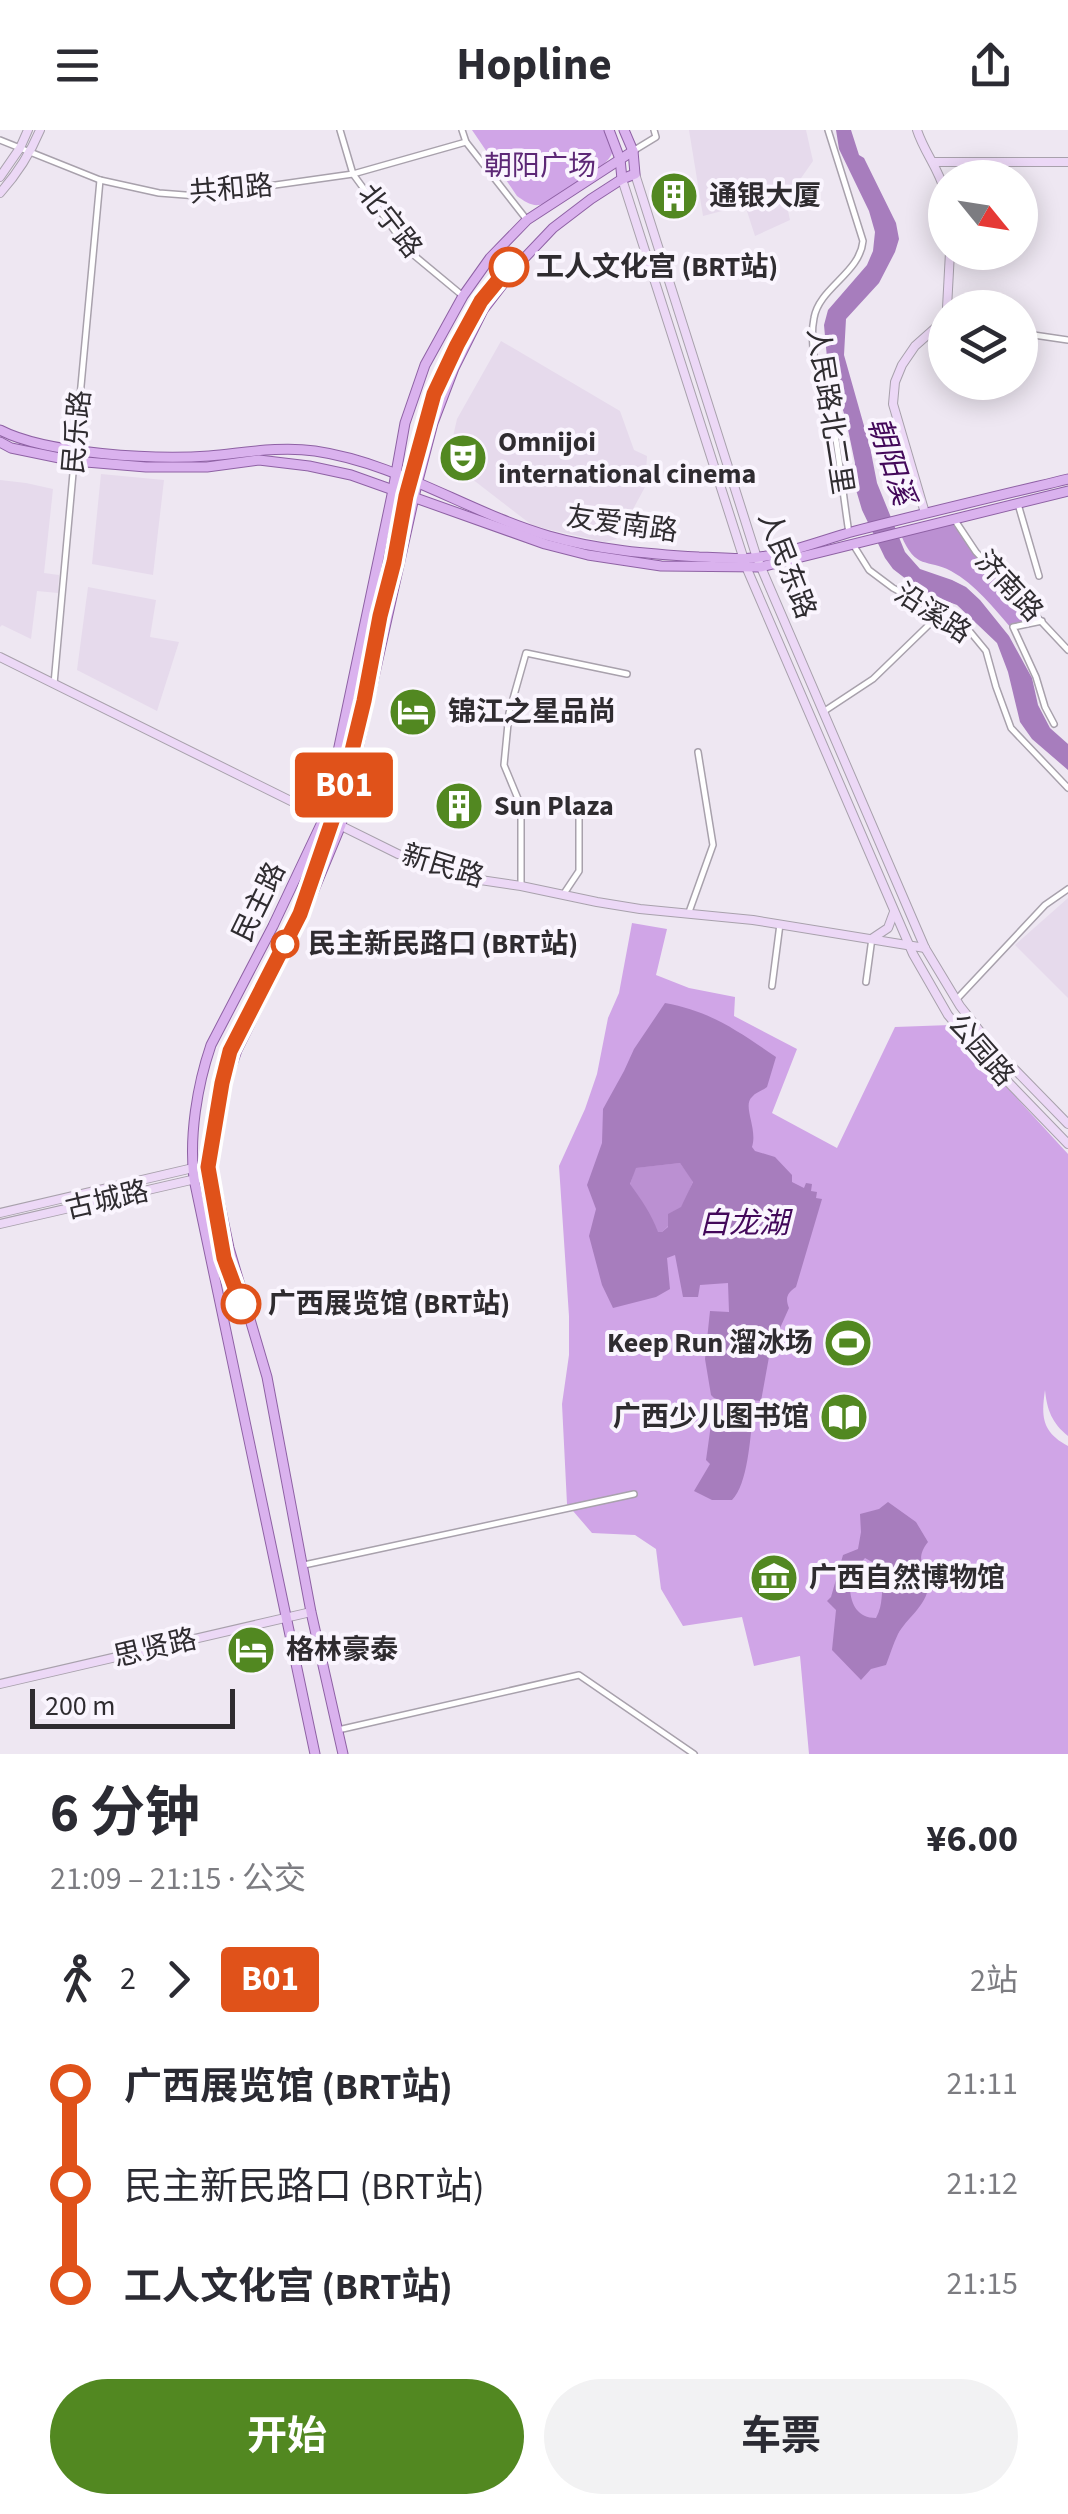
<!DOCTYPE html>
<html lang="zh">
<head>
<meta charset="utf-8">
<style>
	:root { --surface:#fff; --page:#f2f2f3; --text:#2b2b33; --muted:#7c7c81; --accent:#528821 }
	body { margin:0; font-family:"Source Sans 3","Noto Sans SC",sans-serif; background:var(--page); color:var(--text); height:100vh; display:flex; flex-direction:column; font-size:38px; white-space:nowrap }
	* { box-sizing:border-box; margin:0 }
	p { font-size:32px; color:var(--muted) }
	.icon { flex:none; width:55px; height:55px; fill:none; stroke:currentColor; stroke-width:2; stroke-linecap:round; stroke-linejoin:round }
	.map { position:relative; height:1624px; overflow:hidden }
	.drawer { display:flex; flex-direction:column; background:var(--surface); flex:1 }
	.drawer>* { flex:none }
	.badge { padding:0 20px; border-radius:8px; font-size:35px; line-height:65px }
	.needle { width:65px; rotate:120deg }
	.fabs { position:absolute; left:928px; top:30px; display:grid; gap:20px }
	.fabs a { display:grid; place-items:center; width:110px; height:110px; border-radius:50%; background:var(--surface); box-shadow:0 5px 25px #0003; font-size:50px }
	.scale { position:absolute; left:30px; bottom:25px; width:205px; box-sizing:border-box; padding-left:10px; border:5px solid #2f2c30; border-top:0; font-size:28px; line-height:35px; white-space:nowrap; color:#2f2c30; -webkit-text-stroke:8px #faf5fe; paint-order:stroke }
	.map>.badge { position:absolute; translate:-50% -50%; box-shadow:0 0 0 5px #fff }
	.legs { display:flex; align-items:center; gap:15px; height:110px; padding:0 50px; font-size:32px }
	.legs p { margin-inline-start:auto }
	.head { display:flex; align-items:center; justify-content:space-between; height:170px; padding:0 50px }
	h1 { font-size:55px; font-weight:700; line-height:75px }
	.cta { display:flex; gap:20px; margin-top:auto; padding:20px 50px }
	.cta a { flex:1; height:115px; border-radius:60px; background:var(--accent); color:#fff; font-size:40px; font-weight:700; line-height:115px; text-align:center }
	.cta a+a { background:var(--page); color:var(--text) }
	ul { padding:0 50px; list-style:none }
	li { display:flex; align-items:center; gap:35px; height:100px; font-size:38px }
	li i { display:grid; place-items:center; width:15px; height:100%; margin:0 12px; background:currentColor }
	li i::after { content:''; width:25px; height:25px; margin:-12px; border:8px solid; border-radius:50%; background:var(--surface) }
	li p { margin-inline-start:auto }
	li:first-child i { background:linear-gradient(#0000 50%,currentColor 0) }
	li:last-child i { background:linear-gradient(currentColor 50%,#0000 0) }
	header { display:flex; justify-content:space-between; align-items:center; height:130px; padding:0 50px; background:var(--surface); font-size:45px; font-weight:700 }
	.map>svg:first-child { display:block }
	.built { fill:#e6daec }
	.green { fill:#d0a5e7 }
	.forest { fill:#bb90d2 }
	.water { fill:#a77dbd; fill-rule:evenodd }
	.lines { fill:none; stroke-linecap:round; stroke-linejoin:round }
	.street-casing { stroke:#a8a1ac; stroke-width:8 }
	.secondary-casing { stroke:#a8a1ac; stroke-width:10 }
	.primary-casing { stroke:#8e61a4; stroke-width:11 }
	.street { stroke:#fff; stroke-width:5 }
	.secondary { stroke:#ecd8f6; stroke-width:8 }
	.primary { stroke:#dab2ee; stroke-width:9 }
	.line-1-casing { stroke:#fff; stroke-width:22 }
	.line-1 { stroke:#e0521a; stroke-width:15 }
	.stop-1-dot { fill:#fff; stroke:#e0521a; stroke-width:5 }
	.labels { text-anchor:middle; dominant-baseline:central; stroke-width:8; stroke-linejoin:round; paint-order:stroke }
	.park-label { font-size:28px; fill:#5d2876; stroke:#faf5fe }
	.street-label { font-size:28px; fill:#2f2c30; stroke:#faf5fe }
	.poi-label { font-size:28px; font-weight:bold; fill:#2f2c30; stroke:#faf5fe; text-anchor:start }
	.stop-label { font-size:28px; font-weight:bold; fill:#2f2c30; stroke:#faf5fe; text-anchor:start }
	.water-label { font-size:30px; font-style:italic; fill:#43085a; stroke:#faf5fe }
</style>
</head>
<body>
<header><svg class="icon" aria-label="menu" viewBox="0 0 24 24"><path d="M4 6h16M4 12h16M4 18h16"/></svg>Hopline<svg class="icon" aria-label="share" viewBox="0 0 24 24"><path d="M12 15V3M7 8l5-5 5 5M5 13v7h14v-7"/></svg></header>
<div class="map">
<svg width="1068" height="1624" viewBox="0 0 1068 1624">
	<rect width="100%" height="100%" fill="#eee7f2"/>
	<g class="built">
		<path d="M 689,0 L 806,0 L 813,31 L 799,51 L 784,63 L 790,90 L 755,106 L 745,75 L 703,86 Z"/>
		<path d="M 501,211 L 620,281 L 634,320 L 647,326 L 645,357 L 617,409 L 605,412 L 533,396 L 463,342 L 452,311 L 457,289 Z"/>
		<path d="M 101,344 L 164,350 L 153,445 L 92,434 Z"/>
		<path d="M 0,350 L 26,353 L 53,359 L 44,443 L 59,445 L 58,463 L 37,461 L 31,509 L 2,495 L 0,497 Z"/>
		<path d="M 88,457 L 156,470 L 150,507 L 179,512 L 157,581 L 77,540 Z"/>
		<path d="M 1068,768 L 1068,868 L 1015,815 Z"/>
	</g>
	<g class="green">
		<path d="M 472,0 L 604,0 C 608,7 614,14 612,23 C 609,36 554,73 539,75 C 531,76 524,71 517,66 Z"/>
		<path d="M 632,793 L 667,799 L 656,845 L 689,858 L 735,867 L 734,886 L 797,919 L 772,983 L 837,1018 L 895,897 L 950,895 L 1068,1024 L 1068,1306 C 1052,1293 1047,1280 1045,1260 C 1041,1287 1042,1302 1068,1316 L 1068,1624 L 809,1624 L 800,1526 L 754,1536 L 742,1487 L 683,1496 L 661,1459 L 656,1419 L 635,1405 L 592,1403 L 567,1374 L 562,1274 L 569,1225 L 569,1186 L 559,1036 L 585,979 L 597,944 L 608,888 L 619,863 Z"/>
	</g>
	<g class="forest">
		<path d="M 952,392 L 975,426 L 1038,493 L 1011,498 C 993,477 976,455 951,441 C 927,428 916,441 901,405 Z"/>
		<path d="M 680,1033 L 693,1051 C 686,1070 677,1089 662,1102 L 657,1102 L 630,1055 L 635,1038 Z"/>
	</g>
	<g class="water">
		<path d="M 836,0 L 851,0 L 859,25 L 864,28 L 896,93 L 899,109 L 895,122 L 879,153 L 846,189 L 844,225 L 870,317 L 877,353 L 905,422 L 920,439 L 952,450 L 966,457 L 980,470 L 1009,506 L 1032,548 L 1038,575 L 1050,598 L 1068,614 L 1068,640 L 1032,609 L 1020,592 L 1008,542 L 997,513 L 957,475 L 924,463 L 893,439 L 885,428 L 862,380 L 854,353 L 855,333 L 846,290 L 827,228 L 824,195 L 828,180 L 867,135 L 873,121 L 875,102 L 869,81 L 839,19 Z"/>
		<path d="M 665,873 C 710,881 738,901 776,927 L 767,957 C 762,961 756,962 752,967 C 742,976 758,998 752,1017 L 755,1021 L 775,1027 L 792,1045 L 792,1052 L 804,1058 L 806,1053 L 812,1054 L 811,1061 L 817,1062 L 816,1068 L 822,1069 L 796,1157 C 787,1163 785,1168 789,1178 L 776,1207 L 765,1203 L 762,1211 L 771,1216 L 761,1271 L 738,1269 L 737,1279 L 753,1285 C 750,1308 748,1354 732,1370 L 712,1370 L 694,1361 L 710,1334 L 706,1330 L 712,1287 L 723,1288 L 725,1272 L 714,1268 L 711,1265 L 705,1229 L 710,1181 L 729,1182 L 728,1153 L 700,1155 L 698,1167 L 683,1167 L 675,1125 L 667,1128 L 670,1159 L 656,1167 L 613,1178 L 602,1155 L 589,1106 L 596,1079 L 587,1055 L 602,1013 L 603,979 L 624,941 L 634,919 ZM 680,1033 L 693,1052 L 681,1077 L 668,1084 L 668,1097 L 662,1102 L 658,1102 C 652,1085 641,1069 630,1054 L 636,1038 Z"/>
		<path d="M 888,1372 L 916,1392 L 928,1412 C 912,1432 929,1439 928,1457 C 927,1475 906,1489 898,1504 C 893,1514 890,1525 886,1535 L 871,1539 L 861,1550 L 832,1520 L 836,1480 L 827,1471 L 831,1467 L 843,1425 L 858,1419 L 861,1402 L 860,1384 L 879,1379 ZM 865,1428 L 881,1437 L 885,1448 C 880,1462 884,1474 876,1488 C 858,1488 851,1475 850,1459 L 855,1452 L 854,1441 Z"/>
	</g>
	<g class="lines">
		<g class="street-casing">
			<g id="street">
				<path d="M 340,0 L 353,44 L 410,122 L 463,166"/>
				<path d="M 462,0 L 466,12 L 527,90"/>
				<path d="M 828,0 L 863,111 C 860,143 819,158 814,188 C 806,229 829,271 836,310 C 841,341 844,372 849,403"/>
				<path d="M 0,10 L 100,50 L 159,63 L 198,66 L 353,44 L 466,12"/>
				<path d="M 633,21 L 656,7 L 654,0"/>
				<path d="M 1020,203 L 1068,210"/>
				<path d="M 75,321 L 100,50"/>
				<path d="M 1018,374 L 1039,446"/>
				<path d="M 954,389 L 976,422 L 1068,520"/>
				<path d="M 854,416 L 869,440 L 893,458 L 967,498 L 986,521 L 996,557 L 1011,598 L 1068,658"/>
				<path d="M 1042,491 L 1013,497 L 1036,547 L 1045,577 L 1054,594"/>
				<path d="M 54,554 L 74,332"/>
				<path d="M 823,582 L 873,549 L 939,485"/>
				<path d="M 521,756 L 521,676 L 504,635 L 509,583 L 526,523 L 627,544"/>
				<path d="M 563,765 L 579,741 L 579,673"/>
				<path d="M 689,782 L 713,715 L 698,622"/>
				<path d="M 866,852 L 872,808"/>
				<path d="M 772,856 L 780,794"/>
				<path d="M 956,870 L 1045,775 L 1068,759"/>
				<path d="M 304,1435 L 634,1364"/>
				<path d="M 338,1600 L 579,1545 L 694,1624"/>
			</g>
		</g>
		<g class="secondary-casing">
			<g id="secondary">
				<path d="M 917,0 C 924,22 939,39 945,62"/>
				<path d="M 934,32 L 1068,32"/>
				<path d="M 635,44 L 757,428 L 925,818 L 960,876 L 990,914 L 1068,994"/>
				<path d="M 0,47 L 20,18 L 28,0"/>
				<path d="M 622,49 L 747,439 L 913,824 L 948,885 L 980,923 L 1068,1014"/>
				<path d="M 0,63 C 17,44 30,24 40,0"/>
				<path d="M 947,178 L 950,122"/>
				<path d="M 925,383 L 893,274 L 895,252 L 902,235 L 915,216 L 942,192 L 945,183"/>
				<path d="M 0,527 L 398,724 L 433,735 L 460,747 L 521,756 L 597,772 L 640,779 L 753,790 L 925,818"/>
				<path d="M 873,808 L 888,798 L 894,782"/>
				<path d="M 0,1083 L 193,1038 L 212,1037"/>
				<path d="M 0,1094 L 213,1045"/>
				<path d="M 0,1554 L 311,1482"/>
			</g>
		</g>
		<g class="primary-casing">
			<g id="primary">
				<path d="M 609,0 L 620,29 L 622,49"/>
				<path d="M 0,300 C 46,324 156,330 209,326 C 244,323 279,316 315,321 C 398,333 469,383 549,406 C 598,420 649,424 699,427 C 716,427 735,430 752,428 C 785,425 822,410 855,401 C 925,383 997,366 1068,349"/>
				<path d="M 0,312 L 11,318 L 74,331 L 146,337 L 207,337 L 259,330 L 309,336 L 351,345 L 545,414 L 588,425 L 661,436 L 761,437 L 1068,361"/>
				<path d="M 315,1624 L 194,1049 C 189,1006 197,956 211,915 L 273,796 L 324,688 L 393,360 L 405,293 L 425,235 L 463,166 L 490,128 L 527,90 L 633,21"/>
				<path d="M 343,1624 L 311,1482 L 267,1247 L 229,1118 L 212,1037 L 213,1014 L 229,943 L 237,920 L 304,784 L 341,695 L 417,354 L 433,293 L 454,238 L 483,180 L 515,138 L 553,98 L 591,69 L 622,49 L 635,44 L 633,21 L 624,0"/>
			</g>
		</g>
		<use href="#street" class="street"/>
		<use href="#secondary" class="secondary"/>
		<use href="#primary" class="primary"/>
	</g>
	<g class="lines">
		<g class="line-1-casing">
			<path id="line-1" d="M 241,1174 L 224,1128 L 208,1037 L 222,953 L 230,921 L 300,784 L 342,662 L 364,571 L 380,486 L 394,432 L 406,366 L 434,264 L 457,215 L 481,171 L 509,137"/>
		</g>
		<use href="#line-1" class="line-1"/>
	</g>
	<defs>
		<g id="building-disc" transform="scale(2.5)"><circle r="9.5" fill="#528821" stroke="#faf5fe"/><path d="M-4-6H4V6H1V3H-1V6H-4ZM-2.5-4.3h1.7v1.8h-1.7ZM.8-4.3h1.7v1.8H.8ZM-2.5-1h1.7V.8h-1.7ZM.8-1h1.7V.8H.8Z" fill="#fff"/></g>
		<g id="theatre-disc" transform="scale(2.5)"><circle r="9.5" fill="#528821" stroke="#faf5fe"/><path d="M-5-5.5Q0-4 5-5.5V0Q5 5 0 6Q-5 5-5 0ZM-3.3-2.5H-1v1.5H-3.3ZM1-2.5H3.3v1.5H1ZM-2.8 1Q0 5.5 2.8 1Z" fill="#fff"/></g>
		<g id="hotel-disc" transform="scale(2.5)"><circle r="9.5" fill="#528821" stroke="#faf5fe"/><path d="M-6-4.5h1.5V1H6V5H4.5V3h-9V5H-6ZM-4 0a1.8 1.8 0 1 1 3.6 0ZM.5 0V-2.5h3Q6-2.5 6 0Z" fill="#fff"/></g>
		<g id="stadium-disc" transform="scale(2.5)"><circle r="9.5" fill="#528821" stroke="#faf5fe"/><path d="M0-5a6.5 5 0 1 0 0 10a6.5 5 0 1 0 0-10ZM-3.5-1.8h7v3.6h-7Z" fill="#fff"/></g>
		<g id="library-disc" transform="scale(2.5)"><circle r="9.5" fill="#528821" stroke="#faf5fe"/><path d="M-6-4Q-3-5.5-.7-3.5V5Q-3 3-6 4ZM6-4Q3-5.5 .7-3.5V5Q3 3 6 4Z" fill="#fff"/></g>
		<g id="museum-disc" transform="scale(2.5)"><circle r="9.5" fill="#528821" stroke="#faf5fe"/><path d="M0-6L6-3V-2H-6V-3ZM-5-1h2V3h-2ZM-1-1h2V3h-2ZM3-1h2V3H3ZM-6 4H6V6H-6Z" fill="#fff"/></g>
	</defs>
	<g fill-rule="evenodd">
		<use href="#building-disc" x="674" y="66"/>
		<use href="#theatre-disc" x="463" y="328"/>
		<use href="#hotel-disc" x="413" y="582"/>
		<use href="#building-disc" x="459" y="676"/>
		<use href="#stadium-disc" x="848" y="1213"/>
		<use href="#library-disc" x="844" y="1287"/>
		<use href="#museum-disc" x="774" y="1448"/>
		<use href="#hotel-disc" x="251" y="1520"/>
	</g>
	<g class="stop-1-dot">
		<circle cx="509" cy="137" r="18"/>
		<circle cx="285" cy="814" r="12"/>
		<circle cx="241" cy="1174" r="18"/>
	</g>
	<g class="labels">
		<g class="park-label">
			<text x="540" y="36">朝阳广场</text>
		</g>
		<g class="street-label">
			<text transform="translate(231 59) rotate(-5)">共和路</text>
			<text transform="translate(390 91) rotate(52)">北宁路</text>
			<text transform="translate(830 281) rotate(81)">人民路北二里</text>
			<text transform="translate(77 302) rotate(-85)">民乐路</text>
			<text transform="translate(622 394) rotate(8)">友爱南路</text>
			<text transform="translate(787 435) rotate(69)">人民东路</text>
			<text transform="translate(1009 456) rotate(47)">济南路</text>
			<text transform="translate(933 483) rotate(33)">沿溪路</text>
			<text transform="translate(443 736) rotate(17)">新民路</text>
			<text transform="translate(259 772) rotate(-64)">民主路</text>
			<text transform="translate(981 920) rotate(49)">公园路</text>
			<text transform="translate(107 1070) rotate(-13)">古城路</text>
			<text transform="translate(155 1518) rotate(-13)">思贤路</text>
		</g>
		<g class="poi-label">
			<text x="709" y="66">通银大厦</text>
			<text x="498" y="312">Omnijoi<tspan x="498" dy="32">international cinema</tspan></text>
			<text x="448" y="582">锦江之星品尚</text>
			<text x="494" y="676">Sun Plaza</text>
			<text x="813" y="1213" text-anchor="end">Keep Run 溜冰场</text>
			<text x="809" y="1287" text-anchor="end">广西少儿图书馆</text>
			<text x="809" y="1448">广西自然博物馆</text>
			<text x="286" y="1520">格林豪泰</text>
		</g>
		<g class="stop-label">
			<text x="536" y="137">工人文化宫 (BRT站)</text>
			<text x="308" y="814">民主新民路口 (BRT站)</text>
			<text x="268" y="1174">广西展览馆 (BRT站)</text>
		</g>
		<g class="water-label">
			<text transform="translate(891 331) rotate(72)">朝阳溪</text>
			<text x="744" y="1093">白龙湖</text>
		</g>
	</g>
</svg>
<div class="fabs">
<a><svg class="needle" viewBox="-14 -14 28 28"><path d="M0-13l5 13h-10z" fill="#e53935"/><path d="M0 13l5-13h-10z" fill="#7c7c81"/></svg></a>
<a><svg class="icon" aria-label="layers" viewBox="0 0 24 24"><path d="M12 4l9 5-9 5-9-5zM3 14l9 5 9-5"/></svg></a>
</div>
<div class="scale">200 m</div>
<b class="badge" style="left:344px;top:655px;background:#e0521a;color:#fff">B01</b>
</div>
<section class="drawer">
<div class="head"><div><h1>6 分钟</h1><p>21:09 – 21:15 · 公交</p></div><b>¥6.00</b></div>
<div class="legs"><svg class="icon" aria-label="walk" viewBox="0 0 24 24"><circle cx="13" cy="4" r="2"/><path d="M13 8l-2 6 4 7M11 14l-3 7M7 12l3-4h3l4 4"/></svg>2<svg class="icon" aria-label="forward" viewBox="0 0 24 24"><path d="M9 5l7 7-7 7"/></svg><b class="badge" style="background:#e0521a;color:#fff">B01</b><p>2站</p></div>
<ul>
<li><i style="color:#e0521a"></i><b>广西展览馆 (BRT站)</b><p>21:11</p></li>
<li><i style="color:#e0521a"></i><span>民主新民路口 (BRT站)</span><p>21:12</p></li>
<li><i style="color:#e0521a"></i><b>工人文化宫 (BRT站)</b><p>21:15</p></li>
</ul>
<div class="cta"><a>开始</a><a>车票</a></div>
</section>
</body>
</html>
